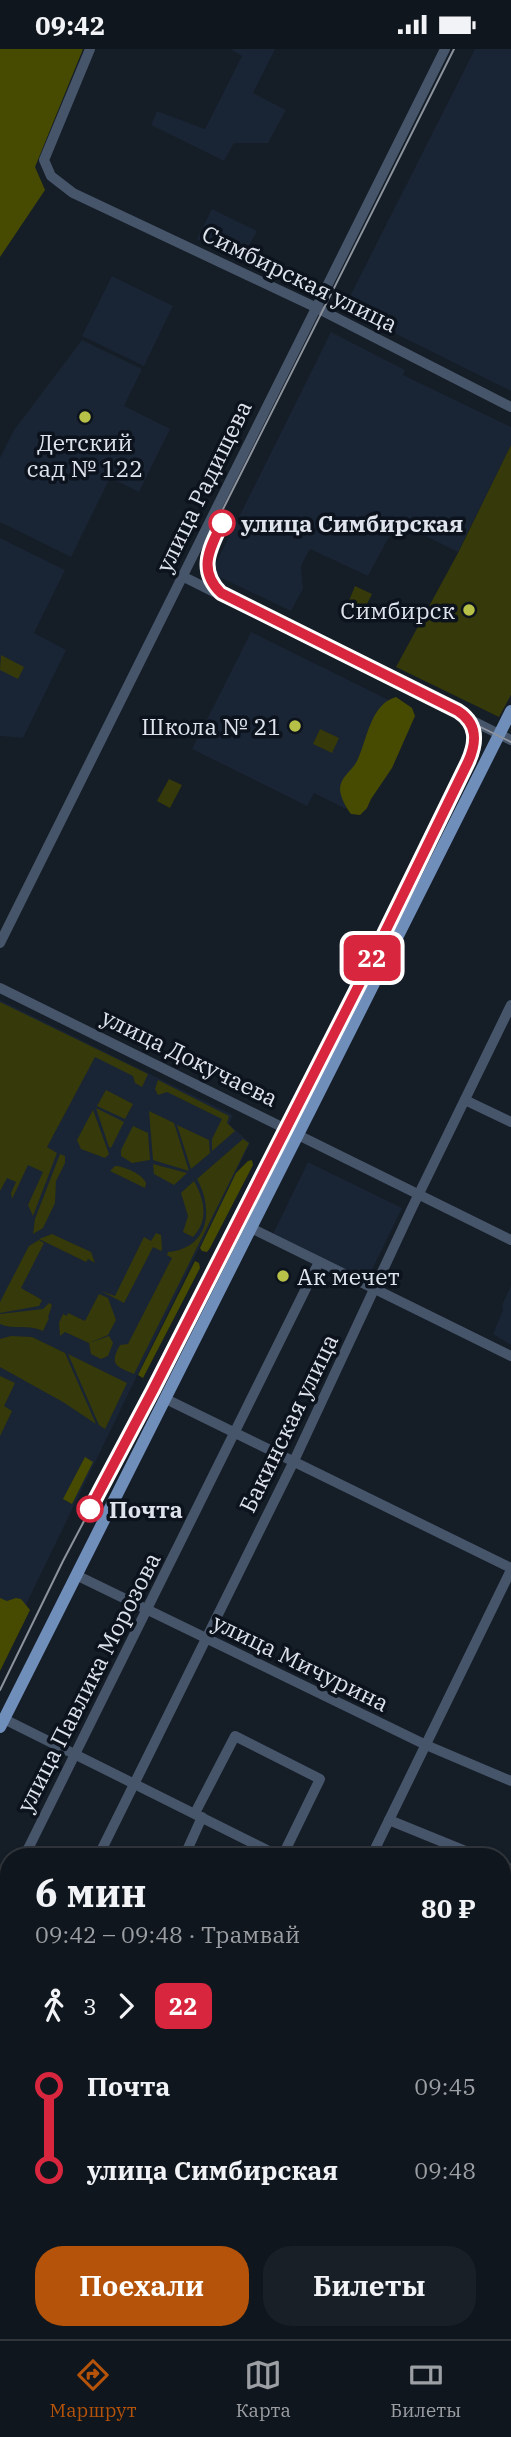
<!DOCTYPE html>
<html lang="ru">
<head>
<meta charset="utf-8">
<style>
	:root { --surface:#10161d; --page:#191f26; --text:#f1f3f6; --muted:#9c9fa4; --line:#30353b; --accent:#b45309 }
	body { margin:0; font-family:"IBM Plex Serif",serif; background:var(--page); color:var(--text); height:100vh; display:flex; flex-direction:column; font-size:26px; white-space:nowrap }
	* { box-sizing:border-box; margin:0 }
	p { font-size:23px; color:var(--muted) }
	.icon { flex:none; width:38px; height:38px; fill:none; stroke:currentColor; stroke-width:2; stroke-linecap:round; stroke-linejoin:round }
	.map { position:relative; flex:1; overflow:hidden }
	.details { position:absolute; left:0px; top:1799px; width:511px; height:492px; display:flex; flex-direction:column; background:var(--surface); border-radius:28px 28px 0 0; box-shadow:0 4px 10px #0003,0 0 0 2px var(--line) }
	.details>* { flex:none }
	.badge { padding:0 14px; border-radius:10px; font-size:24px; line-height:46px }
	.map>.badge { position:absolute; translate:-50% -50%; box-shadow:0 0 0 4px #fff }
	.legs { display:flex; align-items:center; gap:10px; height:77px; padding:0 35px; font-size:23px }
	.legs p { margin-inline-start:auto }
	.head { display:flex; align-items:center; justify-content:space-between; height:119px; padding:0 35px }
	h1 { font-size:38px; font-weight:800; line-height:52px }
	.primary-button { display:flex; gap:14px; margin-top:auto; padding:14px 35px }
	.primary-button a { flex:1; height:80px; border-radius:28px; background:var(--accent); color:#fff; font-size:28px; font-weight:800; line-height:80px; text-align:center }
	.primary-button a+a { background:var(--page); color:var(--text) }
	ul { padding:0 35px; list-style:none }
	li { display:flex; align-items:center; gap:24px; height:84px; font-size:26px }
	li i { display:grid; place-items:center; width:10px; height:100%; margin:0 9px; background:currentColor }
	li i::after { content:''; width:18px; height:18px; margin:-9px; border:5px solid; border-radius:50%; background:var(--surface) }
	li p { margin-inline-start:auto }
	li:first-child i { background:linear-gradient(#0000 50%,currentColor 0) }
	li:last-child i { background:linear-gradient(currentColor 50%,#0000 0) }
	.status { display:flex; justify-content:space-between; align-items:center; height:49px; padding:0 35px; background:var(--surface); direction:ltr }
	.status svg { height:19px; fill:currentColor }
	.menu { display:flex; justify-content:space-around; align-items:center; height:98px; border-top:2px solid var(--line); background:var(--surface); font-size:19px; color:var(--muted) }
	.menu a { display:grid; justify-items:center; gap:4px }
	.menu .current { color:var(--accent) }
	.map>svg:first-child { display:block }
	.built { fill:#192434 }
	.green { fill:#363909 }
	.forest { fill:#474b01 }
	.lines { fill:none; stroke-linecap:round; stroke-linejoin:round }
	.minor { stroke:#47556a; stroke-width:10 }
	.major { stroke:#708eba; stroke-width:12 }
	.tram { stroke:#8d939c; stroke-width:2 }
	.line-1-casing { stroke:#fff; stroke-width:16 }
	.line-1 { stroke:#d7263d; stroke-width:10 }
	.poi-dot { fill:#b8c147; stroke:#0c131d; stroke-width:2.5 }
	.stop-1-dot { fill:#fff; stroke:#d7263d; stroke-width:3.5 }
	.labels { text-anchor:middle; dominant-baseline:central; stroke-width:7; stroke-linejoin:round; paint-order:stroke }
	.street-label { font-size:23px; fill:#dfe4ec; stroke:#0c131d }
	.poi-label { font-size:23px; fill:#dfe4ec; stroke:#0c131d; text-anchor:end }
	.stop-label { font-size:23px; font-weight:bold; fill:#dfe4ec; stroke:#0c131d; text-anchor:start }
</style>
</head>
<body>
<div class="status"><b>09:42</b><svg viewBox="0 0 49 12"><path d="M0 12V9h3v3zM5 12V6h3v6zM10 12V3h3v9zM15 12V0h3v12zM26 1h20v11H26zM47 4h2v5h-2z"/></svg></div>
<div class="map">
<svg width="511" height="2290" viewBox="0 0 511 2290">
	<rect width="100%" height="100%" fill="#151d27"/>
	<g class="built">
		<path d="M 230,0 L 275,0 L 253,44 L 286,61 L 268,94 L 234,94 L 224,112 L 151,76 L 157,62 L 205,80 L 242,7 Z"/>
		<path d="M 475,0 L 511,0 L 511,342 L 344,259 Z"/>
		<path d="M 212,160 L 257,182 L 249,197 L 240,197 L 222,189 L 216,198 L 197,190 Z"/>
		<path d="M 112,227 L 173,257 L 144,317 L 82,287 Z"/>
		<path d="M 331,283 L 405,321 L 403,326 L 511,378 L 511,396 L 458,503 L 397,473 L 368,527 L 310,500 L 301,517 L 303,540 L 291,562 L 211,524 Z"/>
		<path d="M 82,291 L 142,320 L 124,357 L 170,380 L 139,443 L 110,429 L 71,508 L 0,473 L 0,409 L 14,381 Z"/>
		<path d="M 0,489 L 65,521 L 34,584 L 66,601 L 23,689 L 0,687 Z"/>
		<path d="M 251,583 L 397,655 L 346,760 L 314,744 L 307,757 L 192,700 Z"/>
		<path d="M 0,951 L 233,1066 L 229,1075 L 250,1094 L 0,1609 Z"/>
		<path d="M 308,1113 L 402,1159 L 367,1231 L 273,1185 Z"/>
		<path d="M 511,1237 L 511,1296 L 493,1285 L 503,1261 L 502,1256 Z"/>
	</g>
	<g class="green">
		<path d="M 511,396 L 511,646 L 499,668 L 396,618 L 458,504 Z"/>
		<path d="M 355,537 L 372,545 L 364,561 L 348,554 Z"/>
		<path d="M 1,606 L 24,618 L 18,630 L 0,621 Z"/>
		<path d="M 320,680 L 339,689 L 332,704 L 313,695 Z"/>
		<path d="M 169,730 L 182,736 L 170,759 L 157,752 Z"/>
		<path d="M 0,953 L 148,1025 L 142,1038 L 135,1034 L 133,1027 L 95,1008 L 47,1098 L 57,1104 L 33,1167 L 28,1156 L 43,1123 L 28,1116 L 12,1150 L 11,1144 L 16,1133 L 7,1129 L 0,1142 Z"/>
		<path d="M 158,1031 L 229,1067 L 227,1074 L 235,1082 L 212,1102 L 212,1090 L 222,1070 L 167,1043 L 158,1046 L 155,1040 Z"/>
		<path d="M 106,1041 L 133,1055 L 125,1070 L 97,1057 Z"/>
		<path d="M 96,1059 L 124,1073 L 111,1099 L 109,1098 Z"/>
		<path d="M 93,1061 L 109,1105 L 105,1109 L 81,1100 L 77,1091 Z"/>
		<path d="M 149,1062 L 174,1074 L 189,1122 L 153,1111 Z"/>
		<path d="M 177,1076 L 209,1091 L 210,1104 L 191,1120 Z"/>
		<path d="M 133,1077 L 148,1084 L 150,1111 L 132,1114 L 121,1107 L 121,1101 Z"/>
		<path d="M 243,1090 L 249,1094 L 134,1325 C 116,1317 109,1316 120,1296 L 128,1295 L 172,1209 L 167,1206 L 168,1203 C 209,1199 214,1161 197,1130 Z"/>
		<path d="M 60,1105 L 65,1107 L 65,1114 L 56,1132 L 55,1154 L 43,1179 L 33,1185 L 35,1170 Z"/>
		<path d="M 153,1115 L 187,1124 L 174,1136 L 154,1125 Z"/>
		<path d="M 115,1117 C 124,1117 142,1125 146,1134 L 145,1139 L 110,1122 Z"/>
		<path d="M 194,1132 C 205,1152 209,1171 193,1188 L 183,1183 L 188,1167 L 181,1144 Z"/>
		<path d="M 156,1184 L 161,1186 L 162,1200 L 161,1202 L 153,1198 L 124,1254 L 101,1242 L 115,1247 L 144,1188 L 151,1192 Z"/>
		<path d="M 52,1185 L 91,1203 L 95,1214 L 88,1210 L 86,1213 L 39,1190 Z"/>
		<path d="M 39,1191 L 44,1194 L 21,1239 L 42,1251 L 39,1257 L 0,1264 L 0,1253 L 29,1197 Z"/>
		<path d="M 99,1245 L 108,1249 L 116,1271 L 108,1286 L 89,1294 L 109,1287 L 113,1294 L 108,1307 L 101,1310 L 91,1305 L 89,1294 L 65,1283 L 60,1287 L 59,1274 L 63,1265 L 67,1267 L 68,1264 L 85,1272 Z"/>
		<path d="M 49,1254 L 52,1256 L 48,1268 L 49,1269 L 43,1282 C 29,1275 13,1281 0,1275 L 0,1265 L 43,1260 Z"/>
		<path d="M 11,1287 L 32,1288 L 65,1304 L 96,1375 L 63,1353 L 0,1318 L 0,1290 Z"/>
		<path d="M 68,1305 L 127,1334 L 105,1380 L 99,1376 Z"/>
		<path d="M 0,1327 L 15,1334 L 4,1357 L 12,1362 L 0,1387 Z"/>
	</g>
	<g class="forest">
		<path d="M 0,0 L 83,0 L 35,118 L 45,141 L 0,208 Z"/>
		<path d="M 396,648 L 412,659 L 415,667 L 392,719 L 371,750 L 367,759 L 360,766 L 351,765 C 346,759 340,747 340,740 C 340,728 352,722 357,712 C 367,692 370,655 396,648 Z"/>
		<path d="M 252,1111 L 253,1116 L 210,1199 L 207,1203 L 202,1202 L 200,1199 L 236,1124 L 248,1112 Z"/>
		<path d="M 195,1212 L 199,1214 L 200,1219 L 143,1329 L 138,1326 Z"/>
		<path d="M 85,1408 L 93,1413 L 72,1455 L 63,1450 Z"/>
		<path d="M 0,1549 L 7,1552 L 16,1549 L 21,1550 L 30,1561 L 0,1622 Z"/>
	</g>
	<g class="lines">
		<g class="minor">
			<path d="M 90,0 L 44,111 L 51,127 L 73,144 L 315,258 L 511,358"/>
			<path d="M 182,527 L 511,691"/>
			<path d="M 0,894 L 445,0"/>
			<path d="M 0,939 L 511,1191"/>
			<path d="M 465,1051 L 511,1073"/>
			<path d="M 251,1179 L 511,1307"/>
			<path d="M 166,1350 L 511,1519"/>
			<path d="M 76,1526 L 426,1696 L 511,1732"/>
			<path d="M 4,1670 L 281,1808"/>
			<path d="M 195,1764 L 235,1687 L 320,1730 L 282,1808"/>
			<path d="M 389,1771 L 480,1808"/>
			<path d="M 24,1808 L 319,1213"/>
			<path d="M 98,1808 L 293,1414 L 411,1161 L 511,956"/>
			<path d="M 184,1808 L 202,1768"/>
			<path d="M 371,1808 L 511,1521"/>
			<path d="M 502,1817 L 511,1820"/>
			<path d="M 0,1857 L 9,1839"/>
			<path d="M 502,1901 L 511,1904"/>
			<path d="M 502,1984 L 511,1987"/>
			<path d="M 0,2011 L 9,1993"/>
			<path d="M 502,2065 L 511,2068"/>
			<path d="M 502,2127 L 511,2106"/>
			<path d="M 0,2187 L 9,2169"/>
			<path d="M 502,2187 L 511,2190"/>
			<path d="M 38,2290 L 42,2282"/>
			<path d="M 134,2290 L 138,2282"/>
			<path d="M 240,2290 L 244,2282"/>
			<path d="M 337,2290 L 340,2282"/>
			<path d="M 431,2290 L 435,2282"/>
		</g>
		<path class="major" d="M 0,1678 L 511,662"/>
		<g class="tram">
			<path d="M 454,0 L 206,494 C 195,517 205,540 226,553 L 511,693"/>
			<path d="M 0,1641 L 63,1512 L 153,1341 L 363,928 L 468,713 C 477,693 478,675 458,662"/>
		</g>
	</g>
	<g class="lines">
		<g class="line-1-casing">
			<path id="line-1" d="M 90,1460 L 153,1341 L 363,928 L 468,713 C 477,693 478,675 458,662 L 221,544 C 197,521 210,499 222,474"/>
		</g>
		<use href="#line-1" class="line-1"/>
	</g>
	<g class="poi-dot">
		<circle cx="85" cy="368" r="7"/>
		<circle cx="469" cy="561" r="7"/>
		<circle cx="295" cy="677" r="7"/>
		<circle cx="283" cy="1227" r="7"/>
	</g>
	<g class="stop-1-dot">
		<circle cx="222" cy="474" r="12"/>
		<circle cx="90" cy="1460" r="12"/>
	</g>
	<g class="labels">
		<g class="street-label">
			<text transform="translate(300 229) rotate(26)">Симбирская улица</text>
			<text transform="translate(203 437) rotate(-64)">улица Радищева</text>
			<text transform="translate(190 1008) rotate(26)">улица Докучаева</text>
			<text transform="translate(288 1374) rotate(-64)">Бакинская улица</text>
			<text transform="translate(301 1613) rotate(26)">улица Мичурина</text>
			<text transform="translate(88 1633) rotate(-63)">улица Павлика Морозова</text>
		</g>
		<g class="poi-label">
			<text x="85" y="393" text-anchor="middle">Детский<tspan x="85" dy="26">сад № 122</tspan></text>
			<text x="455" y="561">Симбирск</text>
			<text x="281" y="677">Школа № 21</text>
			<text x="297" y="1227" text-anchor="start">Ак мечет</text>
		</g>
		<g class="stop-label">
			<text x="241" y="474">улица Симбирская</text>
			<text x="109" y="1460">Почта</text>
		</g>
	</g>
</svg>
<b class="badge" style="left:372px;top:909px;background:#d7263d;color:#fff">22</b>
<section class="details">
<div class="head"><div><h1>6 мин</h1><p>09:42 – 09:48 · Трамвай</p></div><b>80 ₽</b></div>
<div class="legs"><svg class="icon" aria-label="walk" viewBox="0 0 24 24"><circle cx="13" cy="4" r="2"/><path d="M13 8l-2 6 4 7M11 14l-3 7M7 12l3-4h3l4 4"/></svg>3<svg class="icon" aria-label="forward" viewBox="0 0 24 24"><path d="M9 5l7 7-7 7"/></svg><b class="badge" style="background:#d7263d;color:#fff">22</b></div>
<ul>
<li><i style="color:#d7263d"></i><b>Почта</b><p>09:45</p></li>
<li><i style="color:#d7263d"></i><b>улица Симбирская</b><p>09:48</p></li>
</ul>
<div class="primary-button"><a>Поехали</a><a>Билеты</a></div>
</section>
</div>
<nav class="menu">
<a class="current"><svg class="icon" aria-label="directions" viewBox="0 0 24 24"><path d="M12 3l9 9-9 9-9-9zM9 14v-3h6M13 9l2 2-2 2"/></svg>Маршрут</a>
<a><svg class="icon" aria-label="map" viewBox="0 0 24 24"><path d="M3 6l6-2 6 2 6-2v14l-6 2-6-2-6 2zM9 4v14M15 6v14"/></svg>Карта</a>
<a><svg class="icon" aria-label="tickets" viewBox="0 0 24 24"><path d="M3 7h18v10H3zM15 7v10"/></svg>Билеты</a>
</nav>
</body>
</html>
